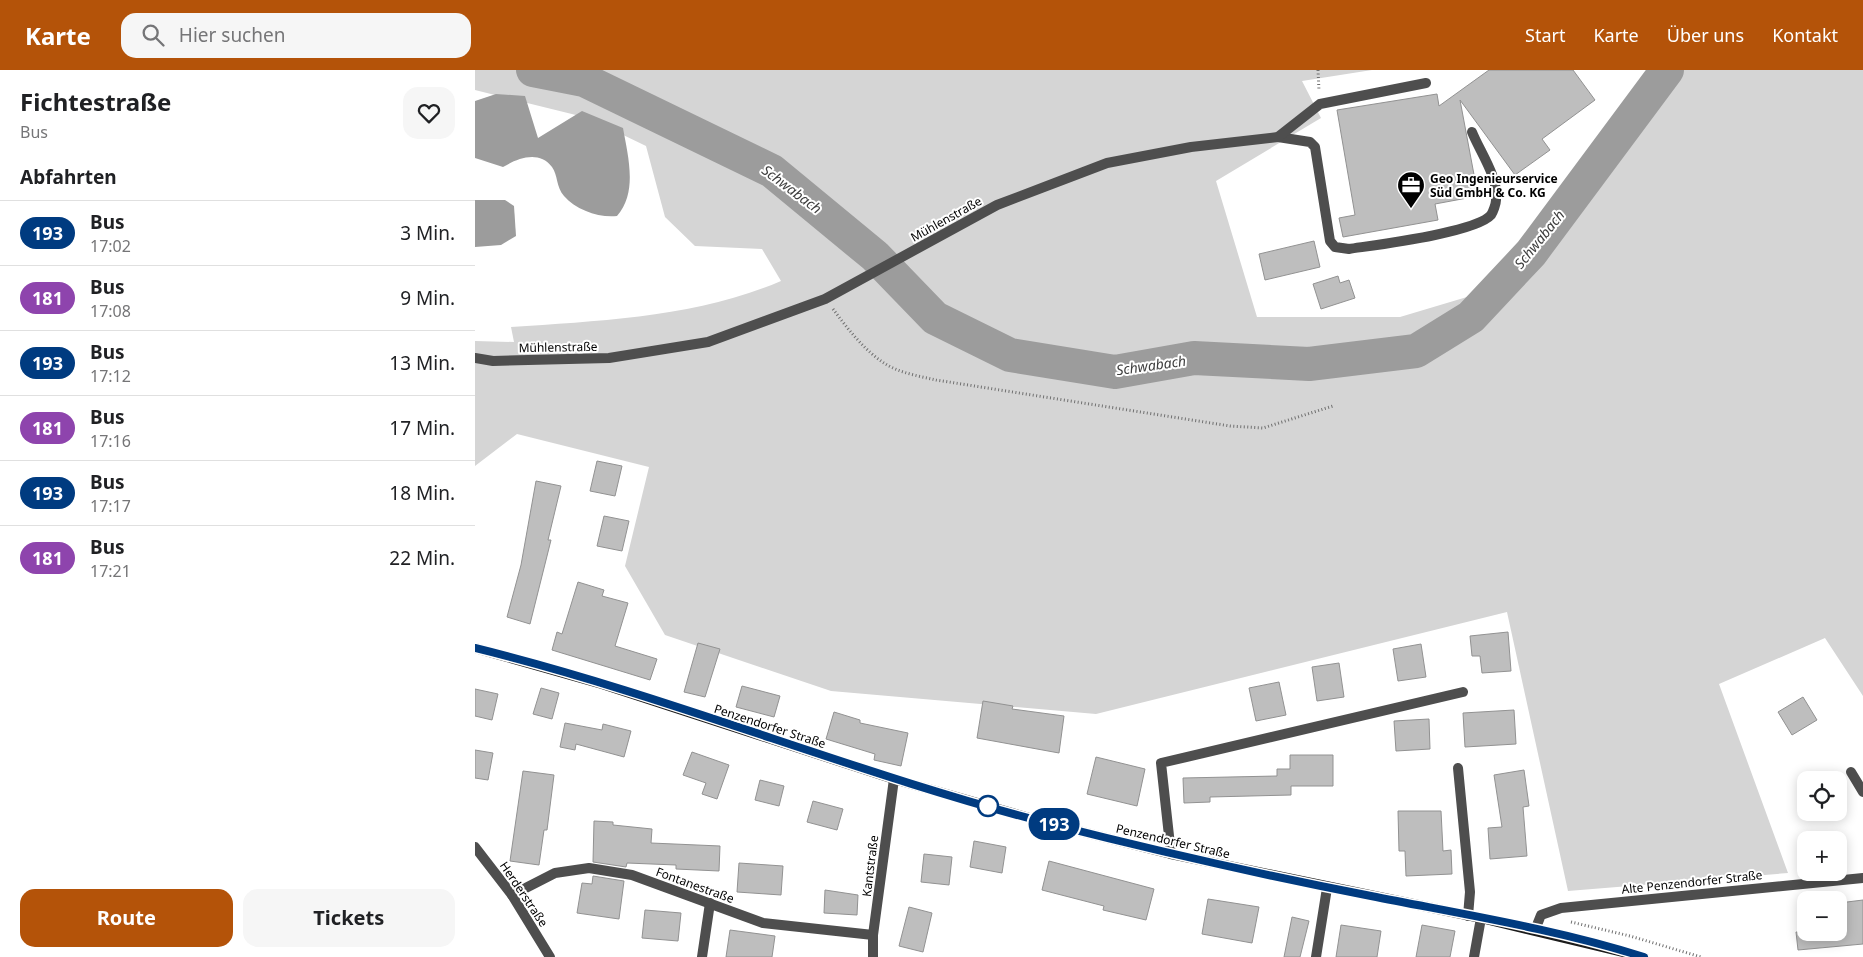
<!DOCTYPE html>
<html lang="de">
<head>
<meta charset="utf-8">
<style>
	:root { --surface:#fff; --page:#f6f6f6; --text:#202124; --muted:#757577; --line:#e0e0e0; --accent:#b45309 }
	body { margin:0; font-family:"Noto Sans",sans-serif; background:var(--page); color:var(--text); height:100vh; display:flex; flex-direction:column; font-size:19px; white-space:nowrap }
	* { box-sizing:border-box; margin:0 }
	p { font-size:16px; color:var(--muted) }
	.icon { flex:none; width:28px; height:28px; fill:none; stroke:currentColor; stroke-width:2; stroke-linecap:round; stroke-linejoin:round }
	.map { position:relative; flex:1; overflow:hidden }
	.details { display:flex; flex-direction:column; background:var(--surface); width:475px }
	.details>* { flex:none }
	.badge { padding:0 10px; border-radius:16px; font-size:18px; line-height:32px }
	.buttons { position:absolute; left:1322px; top:701px; display:grid; gap:10px }
	.buttons a { display:grid; place-items:center; width:50px; height:50px; border-radius:10px; background:var(--surface); box-shadow:0 2px 12px #0003; font-size:25px }
	.map>.badge { position:absolute; translate:-50% -50%; box-shadow:0 0 0 2px #fff }
	h2 { padding:0 20px; font-size:19px; line-height:45px }
	.round { display:grid; place-items:center; flex:none; width:52px; height:52px; border-radius:15px; background:var(--page) }
	.head { display:flex; align-items:center; justify-content:space-between; height:85px; padding:0 20px }
	h1 { font-size:24px; font-weight:700; line-height:38px }
	.cta { display:flex; gap:10px; margin-top:auto; padding:10px 20px }
	.cta a { flex:1; height:58px; border-radius:15px; background:var(--accent); color:#fff; font-size:20px; font-weight:700; line-height:58px; text-align:center }
	.cta a+a { background:var(--page); color:var(--text) }
	ul { padding:0; list-style:none }
	li { display:flex; align-items:center; gap:15px; height:65px; padding:0 20px; border-top:1px solid var(--line) }
	li div { flex:1 }
	li b { display:block; font-size:19px }
	li em { font-style:normal }
	li .badge { min-width:55px; font-weight:700; text-align:center }
	header { display:flex; align-items:center; gap:30px; box-sizing:border-box; height:70px; padding:0 25px; background:var(--accent); color:#fff }
	header strong { font-size:24px }
	nav { display:flex; gap:28px; margin-inline-start:auto; font-size:18px }
	.search { width:350px; height:45px; background:var(--page); display:flex; align-items:center; gap:12px; box-sizing:border-box; padding:0 18px; border-radius:15px; color:var(--muted); font-size:19px }
	main { display:flex; flex:1; min-height:0 }
	.map>svg:first-child { display:block }
	.green { fill:#d5d5d5 }
	.water { fill:#9c9c9c }
	.lines { fill:none; stroke-linecap:round; stroke-linejoin:round }
	.river { stroke:#9c9c9c; stroke-width:34 }
	.building { fill:#bebebe; stroke:#929292 }
	.path { stroke:#707070; stroke-width:3; stroke-dasharray:1 2.5; stroke-linecap:butt }
	.lane { stroke:#4e4e4e; stroke-width:10 }
	.street { stroke:#4e4e4e; stroke-width:10 }
	.secondary { stroke:#1b1b1b; stroke-width:10 }
	.line-casing { stroke:#fff; stroke-width:11 }
	.line { stroke:#003b80; stroke-width:8 }
	.stop-dot { fill:#fff; stroke:#003b80; stroke-width:2.5 }
	.labels { text-anchor:middle; dominant-baseline:central; stroke-width:4; stroke-linejoin:round; paint-order:stroke }
	.poi-label { font-size:12px; font-weight:bold; fill:#000; stroke:#fff; text-anchor:start }
	.street-label { font-size:12px; fill:#000; stroke:#fff }
	.water-label { font-size:14px; font-style:italic; fill:#3d3d3d; stroke:#fff }
</style>
</head>
<body>
<header>
<strong>Karte</strong>
<div class="search"><svg class="icon" aria-label="search" viewBox="0 0 24 24"><circle cx="10" cy="10" r="6"/><path d="M15 15l6 6"/></svg>Hier suchen</div>
<nav><a>Start</a><a>Karte</a><a>Über uns</a><a>Kontakt</a></nav>
</header>
<main>
<section class="details">
<div class="head"><div><h1>Fichtestraße</h1><p>Bus</p></div><a class="round"><svg class="icon" aria-label="heart" viewBox="0 0 24 24"><path d="M12 20l-8-8c-3-5 5-10 8-4 3-6 11-1 8 4z"/></svg></a></div>
<h2>Abfahrten</h2>
<ul>
<li><span class="badge" style="background:#003b80;color:#fff">193</span><div><b>Bus</b><p>17:02</p></div><em>3 Min.</em></li>
<li><span class="badge" style="background:#8e44ad;color:#fff">181</span><div><b>Bus</b><p>17:08</p></div><em>9 Min.</em></li>
<li><span class="badge" style="background:#003b80;color:#fff">193</span><div><b>Bus</b><p>17:12</p></div><em>13 Min.</em></li>
<li><span class="badge" style="background:#8e44ad;color:#fff">181</span><div><b>Bus</b><p>17:16</p></div><em>17 Min.</em></li>
<li><span class="badge" style="background:#003b80;color:#fff">193</span><div><b>Bus</b><p>17:17</p></div><em>18 Min.</em></li>
<li><span class="badge" style="background:#8e44ad;color:#fff">181</span><div><b>Bus</b><p>17:21</p></div><em>22 Min.</em></li>
</ul>
<div class="cta"><a>Route</a><a>Tickets</a></div>
</section>
<div class="map">
<svg width="1388" height="887" viewBox="0 0 1388 887">
	<rect width="100%" height="100%" fill="#fff"/>
	<path class="green" d="M 0,0 L 897,0 L 827,11 L 846,48 L 741,111 L 782,247 L 925,247 L 1012,221 L 1178,0 L 1388,0 L 1388,626 L 1350,568 L 1244,614 L 1313,803 L 1093,821 L 1032,542 L 621,644 L 356,621 L 190,565 L 150,496 L 174,397 L 42,364 L 0,396 L 0,271 L 39,272 L 36,257 C 126,251 222,247 306,211 L 287,179 L 220,176 L 190,147 L 171,76 L 113,48 L 0,20 Z"/>
	<g class="water">
		<path d="M 21,24 L 50,26 L 63,68 L 107,41 L 148,58 C 153,86 163,122 142,146 C 124,148 101,140 89,126 C 81,117 83,105 77,97 C 64,80 43,88 28,97 L 0,88 L 0,31 Z"/>
		<path d="M 0,130 L 30,130 L 39,136 L 41,166 L 26,175 L 0,177 Z"/>
	</g>
	<g class="lines">
		<path class="river" d="M 58,0 L 109,10 L 297,101 L 400,186 L 460,248 L 535,285 L 640,302 L 719,288 L 834,294 L 941,281 L 996,247 L 1056,183 L 1192,0"/>
	</g>
	<g class="building">
		<path d="M 1014,0 L 1098,0 L 1120,30 L 1067,69 L 1075,80 L 1040,105 L 985,30 L 1003,126 L 960,134 L 963,150 L 868,167 L 864,148 L 880,145 L 862,40 L 962,24 L 964,36 Z"/>
		<path d="M 839,171 L 845,197 L 790,210 L 784,184 Z"/>
		<path d="M 863,206 L 865,213 L 874,210 L 880,228 L 846,239 L 838,214 Z"/>
		<path d="M 122,391 L 147,396 L 140,426 L 115,421 Z"/>
		<path d="M 61,411 L 86,416 L 73,470 L 76,470 L 55,554 L 32,547 L 46,495 Z"/>
		<path d="M 129,446 L 154,451 L 147,481 L 122,476 Z"/>
		<path d="M 103,512 L 129,520 L 127,526 L 153,533 L 140,576 L 182,589 L 175,610 L 77,580 L 82,562 L 87,564 Z"/>
		<path d="M 1033,562 L 1036,601 L 1007,603 L 1005,586 L 997,586 L 995,566 Z"/>
		<path d="M 223,573 L 245,579 L 230,627 L 209,622 Z"/>
		<path d="M 946,574 L 951,607 L 923,611 L 918,579 Z"/>
		<path d="M 864,593 L 869,627 L 842,631 L 837,597 Z"/>
		<path d="M 804,612 L 811,645 L 781,651 L 774,618 Z"/>
		<path d="M 267,616 L 305,626 L 299,647 L 261,637 Z"/>
		<path d="M 66,618 L 84,623 L 77,649 L 58,644 Z"/>
		<path d="M 0,619 L 23,624 L 17,650 L 0,646 Z"/>
		<path d="M 1328,627 L 1342,650 L 1317,665 L 1303,642 Z"/>
		<path d="M 508,631 L 538,636 L 537,639 L 589,646 L 584,683 L 502,668 Z"/>
		<path d="M 1039,640 L 1041,674 L 990,677 L 988,643 Z"/>
		<path d="M 359,642 L 385,650 L 385,653 L 433,663 L 426,696 L 399,690 L 400,684 L 351,669 Z"/>
		<path d="M 954,649 L 955,679 L 921,681 L 919,651 Z"/>
		<path d="M 90,653 L 127,660 L 128,654 L 156,661 L 149,687 L 101,674 L 100,680 L 85,677 Z"/>
		<path d="M 0,680 L 18,683 L 13,710 L 0,708 Z"/>
		<path d="M 217,682 L 254,695 L 242,729 L 227,724 L 231,713 L 208,705 Z"/>
		<path d="M 815,685 L 858,685 L 858,716 L 816,716 L 816,725 L 735,727 L 735,732 L 709,733 L 708,708 L 802,706 L 802,699 L 815,699 Z"/>
		<path d="M 621,687 L 670,699 L 662,736 L 612,724 Z"/>
		<path d="M 1049,700 L 1054,736 L 1048,737 L 1052,786 L 1015,789 L 1013,758 L 1027,757 L 1019,705 Z"/>
		<path d="M 48,701 L 79,705 L 72,760 L 69,760 L 64,795 L 35,791 Z"/>
		<path d="M 285,710 L 309,716 L 304,736 L 280,730 Z"/>
		<path d="M 338,731 L 368,739 L 362,760 L 332,752 Z"/>
		<path d="M 923,741 L 966,741 L 968,781 L 976,780 L 977,804 L 931,806 L 930,781 L 924,781 Z"/>
		<path d="M 119,751 L 138,752 L 138,755 L 177,759 L 176,773 L 245,776 L 244,801 L 201,799 L 201,795 L 152,793 L 151,797 L 118,792 Z"/>
		<path d="M 499,771 L 531,777 L 527,803 L 495,797 Z"/>
		<path d="M 449,784 L 477,787 L 474,815 L 446,812 Z"/>
		<path d="M 574,791 L 679,819 L 671,850 L 628,840 L 629,836 L 567,820 Z"/>
		<path d="M 264,793 L 308,796 L 306,825 L 262,822 Z"/>
		<path d="M 118,806 L 149,811 L 144,849 L 102,843 L 107,813 L 117,814 Z"/>
		<path d="M 350,820 L 383,825 L 382,845 L 349,843 Z"/>
		<path d="M 733,829 L 784,837 L 777,873 L 727,864 Z"/>
		<path d="M 1388,830 L 1388,874 L 1323,880 L 1321,862 L 1364,862 L 1364,833 Z"/>
		<path d="M 434,837 L 457,843 L 448,882 L 424,876 Z"/>
		<path d="M 170,840 L 206,843 L 203,871 L 167,868 Z"/>
		<path d="M 817,847 L 834,851 L 825,887 L 809,887 Z"/>
		<path d="M 866,855 L 906,861 L 902,887 L 861,887 Z"/>
		<path d="M 947,855 L 980,861 L 975,887 L 941,887 Z"/>
		<path d="M 255,860 L 300,866 L 297,887 L 251,887 Z"/>
	</g>
	<g class="lines">
		<g class="path">
			<path d="M 843,0 L 844,21"/>
			<path d="M 358,239 C 372,258 389,280 409,293 C 424,303 444,306 461,310 L 755,356 L 788,358 L 858,336"/>
			<path d="M 1096,852 L 1155,866 L 1226,887"/>
		</g>
		<g class="lane">
			<path d="M 803,67 L 835,72 L 840,77 L 855,171 L 860,177 L 874,179 C 900,175 1000,163 1016,145 C 1018,142 1021,134 1021,130 C 1024,108 1005,82 997,62"/>
			<path d="M 983,698 L 995,822 L 993,846"/>
			<path d="M 1376,702 L 1388,722"/>
			<path d="M 696,784 L 686,693 L 988,622"/>
			<path d="M 227,887 L 235,833"/>
			<path d="M 999,887 L 1006,848"/>
		</g>
		<g class="street">
			<path d="M 0,288 L 18,291 L 134,288 L 233,272 L 350,229 L 522,135 L 632,93 L 716,77 L 803,67 L 845,34 L 951,13"/>
			<path d="M 0,777 L 37,825 L 75,887"/>
			<path d="M 37,825 L 80,803 L 114,798 L 157,805 L 288,853 L 398,865"/>
			<path d="M 1060,860 L 1066,845 L 1086,838 L 1388,808"/>
			<path d="M 398,887 L 398,865 L 419,709"/>
			<path d="M 841,887 L 852,818"/>
		</g>
		<path class="secondary" d="M 0,578 L 127,614 L 419,709 L 572,753 L 696,784 L 1006,848 L 1169,887"/>
	</g>
	<g class="lines">
		<g class="line-casing">
			<path id="line" d="M 0,578 C 195,626 381,704 576,754 C 682,781 788,805 896,826 C 986,844 1081,859 1169,887"/>
		</g>
		<use href="#line" class="line"/>
	</g>
	<defs>
		<g id="office-pin" transform="scale(1.4375)"><path d="M0 17L-7.5 6A9.5 9.5 0 1 1 7.5 6Z" fill="#000" stroke="#fff"/><path d="M-6-3h4V-5.5h4V-3h4V5H-6ZM-1-4.5V-3h2v-1.5ZM-6 0V1H6V0Z" fill="#fff"/></g>
	</defs>
	<g fill-rule="evenodd">
		<use href="#office-pin" x="936" y="115"/>
	</g>
	<circle class="stop-dot" cx="513" cy="736" r="10"/>
	<g class="labels">
		<g class="poi-label">
			<text x="955" y="108">Geo Ingenieurservice<tspan x="955" dy="14">Süd GmbH &amp; Co. KG</tspan></text>
		</g>
		<g class="street-label">
			<text transform="translate(471 149) rotate(-29)">Mühlenstraße</text>
			<text transform="translate(83 277) rotate(-1)">Mühlenstraße</text>
			<text transform="translate(295 656) rotate(18)">Penzendorfer Straße</text>
			<text transform="translate(698 771) rotate(13)">Penzendorfer Straße</text>
			<text transform="translate(395 796) rotate(-83)">Kantstraße</text>
			<text transform="translate(1217 812) rotate(-6)">Alte Penzendorfer Straße</text>
			<text transform="translate(220 815) rotate(20)">Fontanestraße</text>
			<text transform="translate(49 824) rotate(56)">Herderstraße</text>
		</g>
		<g class="water-label">
			<text transform="translate(317 119) rotate(37)">Schwabach</text>
			<text transform="translate(1064 169) rotate(-51)">Schwabach</text>
			<text transform="translate(676 295) rotate(-8)">Schwabach</text>
		</g>
	</g>
</svg>
<div class="buttons">
<a><svg class="icon" aria-label="locate" viewBox="0 0 24 24"><circle cx="12" cy="12" r="6"/><path d="M12 2v4M12 18v4M2 12h4M18 12h4"/></svg></a>
<a>+</a>
<a>−</a>
</div>
<b class="badge" style="left:579px;top:754px;background:#003b80;color:#fff">193</b>
</div>
</main>
</body>
</html>
